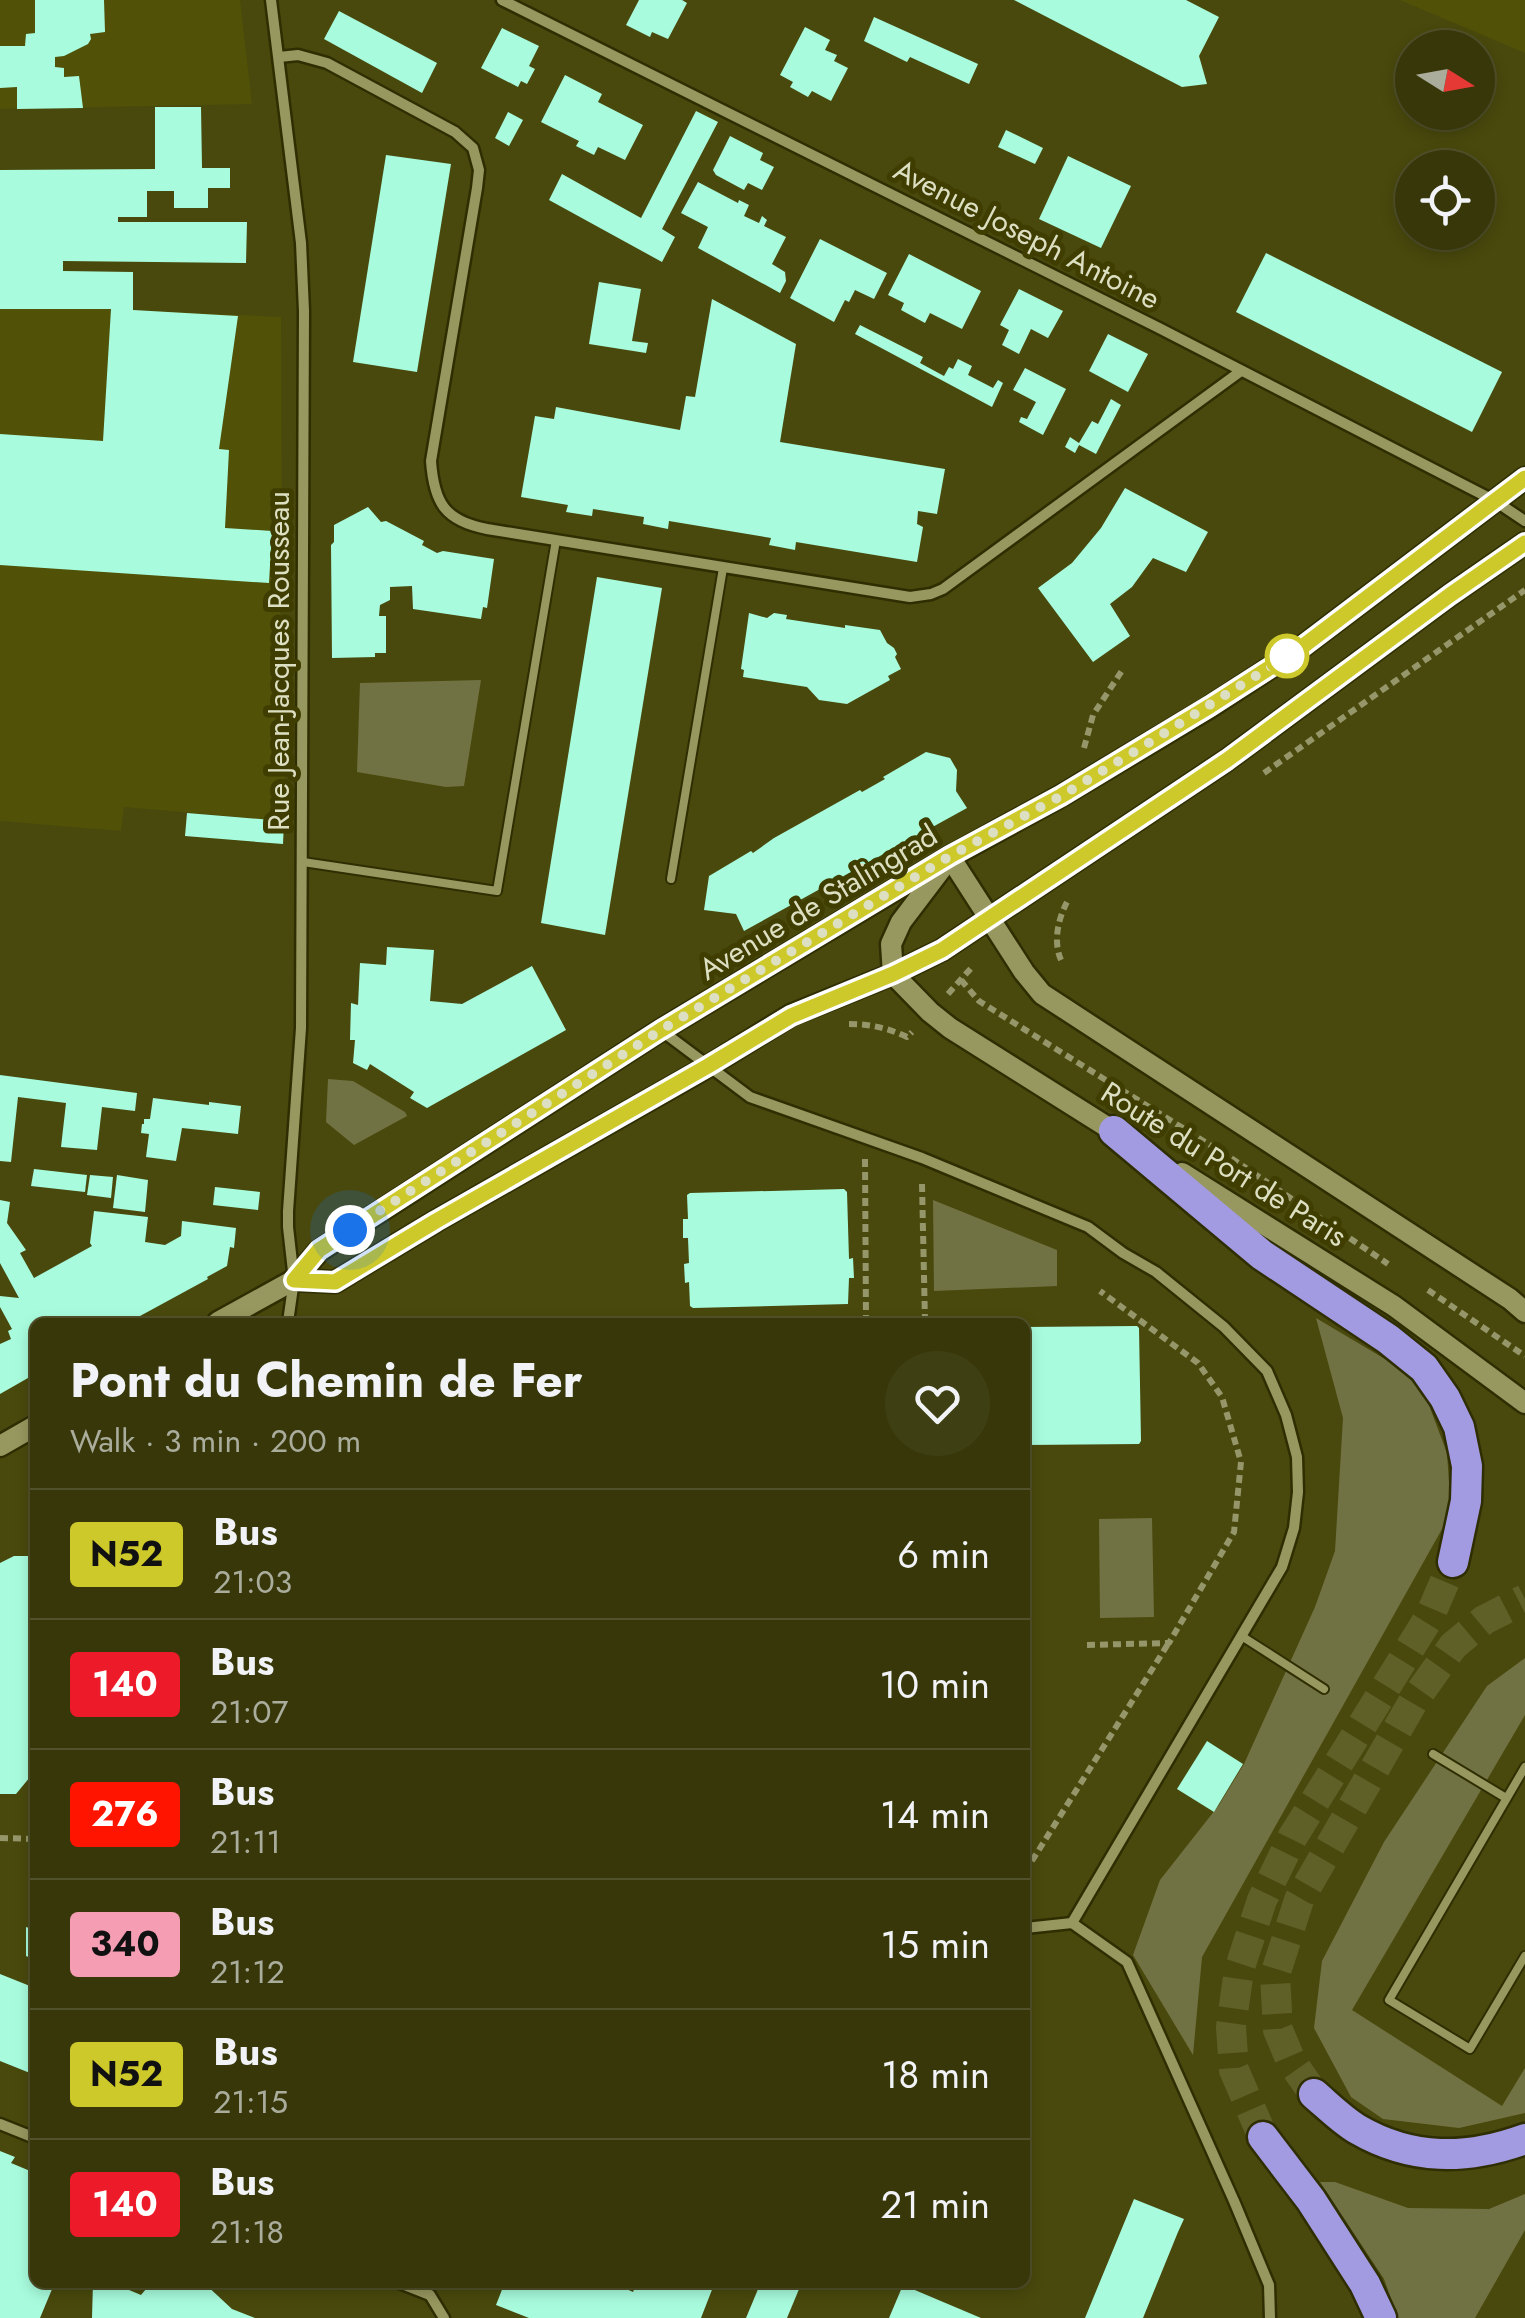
<!DOCTYPE html>
<html lang="en">
<head>
<meta charset="utf-8">
<style>
	:root { --surface:#37370a; --page:#3e3f13; --text:#f1f3f6; --muted:#aaac9c; --line:#51512b }
	body { margin:0; font-family:Jost,sans-serif; background:var(--page); color:var(--text); height:100vh; display:flex; flex-direction:column; font-size:38px; white-space:nowrap }
	* { box-sizing:border-box; margin:0 }
	p { font-size:32px; color:var(--muted) }
	.icon { flex:none; width:55px; height:55px; fill:none; stroke:currentColor; stroke-width:2; stroke-linecap:round; stroke-linejoin:round }
	.map { position:relative; flex:1; overflow:hidden }
	.details { position:absolute; left:30px; top:1318px; width:1000px; height:970px; display:flex; flex-direction:column; background:var(--surface); border-radius:15px; box-shadow:0 5px 15px #0003,0 0 0 2px var(--line) }
	.details>* { flex:none }
	.badge { padding:0 20px; border-radius:8px; font-size:35px; line-height:65px }
	.needle { width:65px; rotate:101deg }
	.fabs { position:absolute; left:1395px; top:30px; display:grid; gap:20px }
	.fabs a { display:grid; place-items:center; width:100px; height:100px; border-radius:50%; background:var(--surface); box-shadow:0 5px 15px #0003,0 0 0 2px var(--line); font-size:50px }
	.you { position:absolute; width:50px; height:50px; margin:-25px; border:8px solid #fff; border-radius:50%; background:#1a73e8; box-shadow:0 0 0 15px #1a73e833 }
	.map>.badge { position:absolute; translate:-50% -50%; box-shadow:0 0 0 5px #fff }
	.round { display:grid; place-items:center; flex:none; width:105px; height:105px; border-radius:52px; background:var(--page) }
	.headline { display:flex; align-items:center; justify-content:space-between; height:170px; padding:0 40px }
	h1 { font-size:48px; font-weight:700; line-height:75px }
	ul { padding:0; list-style:none }
	li { display:flex; align-items:center; gap:30px; height:130px; padding:0 40px; border-top:2px solid var(--line) }
	li div { flex:1 }
	li b { display:block; font-size:38px }
	li em { font-style:normal }
	li .badge { min-width:110px; font-weight:700; text-align:center }
	.map>svg:first-child { display:block }
	.built { fill:#515108 }
	.green { fill:#717243 }
	.building { fill:#a8fcdd }
	.lines { fill:none; stroke-linecap:round; stroke-linejoin:round }
	.highway-tunnel { stroke:#5f6028; stroke-width:30; stroke-dasharray:30 15; stroke-linecap:butt }
	.lane-casing { stroke:#2f2e02; stroke-width:12 }
	.street-casing { stroke:#2f2e02; stroke-width:15 }
	.secondary-casing { stroke:#2f2e02; stroke-width:25 }
	.highway-casing { stroke:#2f2e02; stroke-width:35 }
	.path { stroke:#95966a; stroke-width:6; stroke-dasharray:8 5; stroke-linecap:butt }
	.lane { stroke:#97985f; stroke-width:8 }
	.street { stroke:#97985f; stroke-width:10 }
	.secondary { stroke:#97985f; stroke-width:20 }
	.highway { stroke:#a39be2; stroke-width:30 }
	.line-casing { stroke:#fff; stroke-width:22 }
	.line { stroke:#cec92a; stroke-width:15 }
	.walk { stroke:#dddfc2; stroke-width:10; stroke-dasharray:0 18 }
	.stop-dot { fill:#fff; stroke:#cec92a; stroke-width:5 }
	.labels { text-anchor:middle; dominant-baseline:central; stroke-width:10; stroke-linejoin:round; paint-order:stroke }
	.street-label { font-size:30px; fill:#dddfc2; stroke:#3f3e00 }
</style>
</head>
<body>
<div class="map">
<svg width="1525" height="2318" viewBox="0 0 1525 2318">
	<rect width="100%" height="100%" fill="#49490d"/>
	<g class="built">
		<path d="M 0,0 L 240,0 L 252,104 L 0,109 Z"/>
		<path d="M 1400,0 L 1525,0 L 1525,53 Z"/>
		<path d="M 0,309 L 111,309 L 281,317 L 282,524 L 278,707 L 285,778 L 284,821 L 124,807 L 121,831 L 0,821 Z"/>
	</g>
	<g class="green">
		<path d="M 481,680 L 464,786 L 446,787 L 357,772 L 360,683 Z"/>
		<path d="M 328,1079 L 353,1081 L 405,1112 L 407,1116 L 354,1145 L 326,1122 Z"/>
		<path d="M 933,1200 L 1057,1250 L 1057,1286 L 934,1291 Z"/>
		<path d="M 1316,1318 L 1395,1365 L 1424,1392 L 1447,1453 L 1451,1513 L 1202,1957 L 1193,2055 L 1133,1955 L 1160,1880 L 1219,1805 L 1244,1764 L 1315,1607 L 1335,1551 L 1343,1418 Z"/>
		<path d="M 1152,1518 L 1154,1617 L 1100,1618 L 1099,1519 Z"/>
		<path d="M 1525,1658 L 1525,1715 L 1352,2010 L 1502,2106 L 1525,2068 L 1525,2113 L 1459,2128 L 1383,2119 L 1351,2097 L 1314,2028 L 1322,1961 L 1384,1842 L 1487,1686 Z"/>
		<path d="M 1320,2182 L 1335,2182 L 1408,2208 L 1489,2209 L 1525,2194 L 1525,2230 L 1475,2318 L 1398,2318 L 1384,2279 Z"/>
	</g>
	<g class="building">
		<path d="M 35,0 L 104,0 L 105,32 L 90,34 L 91,39 L 88,44 L 64,56 L 55,57 L 55,67 L 64,68 L 64,77 L 79,76 L 83,108 L 17,109 L 17,87 L 0,88 L 0,46 L 25,46 L 26,34 L 35,33 Z"/>
		<path d="M 639,0 L 682,0 L 687,3 L 668,39 L 652,32 L 650,37 L 626,25 Z"/>
		<path d="M 1014,0 L 1186,0 L 1219,17 L 1199,56 L 1207,84 L 1182,87 Z"/>
		<path d="M 339,11 L 437,63 L 422,93 L 324,39 Z"/>
		<path d="M 874,17 L 978,64 L 969,84 L 910,57 L 907,62 L 864,41 Z"/>
		<path d="M 805,27 L 830,40 L 825,50 L 837,55 L 834,61 L 848,68 L 831,101 L 812,91 L 808,97 L 790,87 L 793,82 L 780,75 Z"/>
		<path d="M 502,28 L 539,46 L 529,66 L 535,69 L 527,84 L 521,81 L 518,87 L 481,68 Z"/>
		<path d="M 565,75 L 602,94 L 598,102 L 643,125 L 625,160 L 598,147 L 594,155 L 576,146 L 579,141 L 541,122 Z"/>
		<path d="M 155,107 L 201,107 L 202,168 L 230,168 L 230,188 L 208,188 L 208,208 L 174,208 L 174,191 L 147,191 L 147,217 L 118,217 L 118,222 L 247,222 L 246,263 L 63,261 L 63,271 L 133,272 L 133,310 L 238,316 L 219,449 L 229,450 L 225,528 L 272,531 L 269,583 L 0,565 L 0,434 L 103,441 L 111,309 L 0,309 L 0,170 L 155,169 Z"/>
		<path d="M 696,111 L 718,122 L 662,229 L 675,237 L 662,262 L 549,200 L 562,174 L 641,218 Z"/>
		<path d="M 508,112 L 523,120 L 509,146 L 495,138 Z"/>
		<path d="M 1006,130 L 1043,148 L 1035,164 L 998,147 Z"/>
		<path d="M 730,136 L 763,153 L 760,160 L 774,167 L 762,190 L 748,183 L 744,190 L 716,175 L 713,170 Z"/>
		<path d="M 386,155 L 451,164 L 417,372 L 353,362 Z"/>
		<path d="M 1068,156 L 1131,186 L 1101,248 L 1039,219 Z"/>
		<path d="M 698,182 L 738,203 L 739,200 L 749,205 L 744,216 L 759,223 L 762,216 L 767,220 L 764,226 L 786,237 L 772,264 L 785,272 L 786,281 L 780,293 L 698,248 L 708,227 L 681,213 Z"/>
		<path d="M 820,239 L 887,273 L 874,299 L 855,290 L 849,302 L 845,300 L 834,322 L 790,298 Z"/>
		<path d="M 1266,253 L 1502,372 L 1472,432 L 1236,312 Z"/>
		<path d="M 909,254 L 981,291 L 962,329 L 930,313 L 925,323 L 901,310 L 904,303 L 888,295 Z"/>
		<path d="M 599,282 L 641,289 L 632,341 L 648,343 L 646,353 L 589,344 Z"/>
		<path d="M 1019,289 L 1063,311 L 1048,338 L 1031,329 L 1019,354 L 1002,345 L 1009,330 L 1000,325 Z"/>
		<path d="M 712,299 L 796,344 L 780,442 L 945,469 L 937,514 L 918,511 L 917,524 L 923,527 L 917,562 L 796,542 L 795,550 L 769,545 L 771,538 L 669,521 L 668,529 L 643,524 L 644,517 L 593,509 L 592,516 L 566,512 L 568,505 L 521,497 L 535,416 L 554,419 L 556,407 L 680,430 L 686,396 L 695,397 Z"/>
		<path d="M 860,325 L 923,357 L 920,363 L 944,376 L 949,367 L 953,369 L 958,359 L 972,366 L 968,375 L 993,388 L 998,380 L 1003,383 L 992,407 L 855,334 Z"/>
		<path d="M 1108,334 L 1148,354 L 1128,392 L 1089,371 Z"/>
		<path d="M 1025,368 L 1066,389 L 1043,435 L 1019,422 L 1021,417 L 1027,419 L 1036,402 L 1013,390 Z"/>
		<path d="M 1111,399 L 1121,405 L 1096,454 L 1079,445 L 1075,453 L 1065,447 L 1070,437 L 1079,443 L 1092,421 L 1098,424 Z"/>
		<path d="M 1125,488 L 1208,532 L 1186,572 L 1153,558 L 1132,587 L 1110,604 L 1130,636 L 1093,662 L 1038,588 L 1072,563 L 1101,528 Z"/>
		<path d="M 368,507 L 381,522 L 386,521 L 424,541 L 422,545 L 437,553 L 443,551 L 494,559 L 487,608 L 483,607 L 481,619 L 413,609 L 412,586 L 390,587 L 390,600 L 380,605 L 379,616 L 386,616 L 386,653 L 375,653 L 375,657 L 332,658 L 331,545 L 334,542 L 334,525 Z"/>
		<path d="M 597,577 L 662,588 L 605,935 L 541,923 Z"/>
		<path d="M 749,613 L 767,618 L 774,613 L 787,615 L 786,619 L 845,628 L 845,625 L 880,630 L 887,643 L 894,648 L 897,654 L 895,657 L 901,669 L 888,676 L 890,680 L 847,704 L 819,700 L 807,687 L 743,677 L 744,670 L 741,669 Z"/>
		<path d="M 926,752 L 950,758 L 957,770 L 956,791 L 967,808 L 744,931 L 736,914 L 704,910 L 709,876 L 751,851 L 753,853 L 774,838 L 860,790 L 862,792 L 885,779 L 883,777 Z"/>
		<path d="M 187,813 L 284,821 L 283,844 L 185,836 Z"/>
		<path d="M 387,947 L 434,950 L 430,1001 L 462,1004 L 532,966 L 566,1030 L 427,1108 L 410,1098 L 414,1092 L 370,1064 L 367,1070 L 353,1063 L 355,1040 L 350,1040 L 351,1003 L 358,1005 L 360,963 L 386,965 Z"/>
		<path d="M 0,1075 L 137,1093 L 135,1111 L 102,1107 L 97,1150 L 61,1147 L 66,1103 L 18,1097 L 11,1162 L 0,1161 Z"/>
		<path d="M 153,1098 L 209,1105 L 209,1102 L 241,1106 L 238,1134 L 182,1128 L 176,1161 L 146,1157 L 149,1134 L 141,1133 L 142,1124 L 144,1124 L 144,1119 L 150,1119 Z"/>
		<path d="M 34,1169 L 87,1175 L 85,1192 L 31,1186 Z"/>
		<path d="M 90,1175 L 113,1177 L 111,1198 L 87,1195 Z"/>
		<path d="M 117,1175 L 148,1180 L 145,1212 L 113,1208 Z"/>
		<path d="M 215,1187 L 260,1192 L 258,1210 L 213,1205 Z"/>
		<path d="M 844,1189 L 847,1192 L 849,1259 L 853,1258 L 854,1278 L 849,1278 L 848,1304 L 693,1308 L 690,1306 L 689,1282 L 685,1283 L 684,1264 L 689,1263 L 688,1238 L 683,1238 L 683,1219 L 688,1219 L 687,1195 L 690,1193 Z"/>
		<path d="M 0,1200 L 10,1202 L 7,1223 L 26,1250 L 20,1253 L 34,1278 L 92,1246 L 90,1243 L 94,1211 L 148,1217 L 145,1242 L 165,1245 L 181,1236 L 182,1221 L 236,1228 L 234,1248 L 230,1247 L 227,1266 L 207,1277 L 208,1279 L 129,1322 L 35,1322 L 35,1374 L 0,1394 L 0,1344 L 11,1339 L 8,1331 L 12,1329 L 0,1307 L 0,1296 L 19,1298 L 0,1263 Z"/>
		<path d="M 1137,1326 L 1139,1328 L 1141,1441 L 1139,1444 L 1025,1445 L 1025,1327 Z"/>
		<path d="M 14,1556 L 35,1556 L 35,1771 L 16,1794 L 0,1794 L 0,1563 Z"/>
		<path d="M 1207,1741 L 1243,1764 L 1214,1812 L 1177,1789 Z"/>
		<path d="M 26,1927 L 35,1930 L 35,1960 L 26,1956 Z"/>
		<path d="M 0,1974 L 35,1988 L 35,2075 L 0,2061 Z"/>
		<path d="M 0,2151 L 15,2157 L 11,2163 L 35,2173 L 35,2282 L 55,2282 L 40,2318 L 0,2318 Z"/>
		<path d="M 1134,2199 L 1184,2219 L 1178,2232 L 1143,2318 L 1085,2318 Z"/>
		<path d="M 93,2282 L 110,2282 L 141,2295 L 152,2282 L 203,2282 L 232,2309 L 255,2318 L 92,2318 Z"/>
		<path d="M 505,2282 L 611,2282 L 633,2292 L 637,2282 L 715,2282 L 701,2318 L 529,2318 L 496,2305 Z"/>
		<path d="M 761,2282 L 802,2282 L 787,2318 L 746,2318 Z"/>
		<path d="M 903,2285 L 981,2318 L 889,2318 Z"/>
	</g>
	<g class="lines">
		<g class="highway-tunnel">
			<path d="M 1314,2094 L 1291,2061 L 1278,2030 L 1275,1975 L 1299,1900 L 1413,1702 L 1453,1646 L 1484,1620 L 1525,1599"/>
			<path d="M 1263,2137 L 1234,2070 L 1231,2027 L 1239,1970 L 1262,1900 L 1292,1838 L 1430,1616 L 1453,1562"/>
		</g>
		<g class="lane-casing">
			<g id="lane">
				<path d="M 303,862 L 497,891 L 556,540"/>
				<path d="M 671,879 L 723,568"/>
				<path d="M 1243,1637 L 1324,1689"/>
				<path d="M 1433,1754 L 1506,1798"/>
				<path d="M 1525,1767 L 1389,2000 L 1470,2049 L 1525,1956"/>
			</g>
		</g>
		<g class="street-casing">
			<g id="street">
				<path d="M 271,0 L 301,243 L 304,311 L 301,1028 L 288,1211 L 288,1227 L 294,1280 L 288,1322"/>
				<path d="M 502,0 L 1159,328 L 1495,501 L 1525,521"/>
				<path d="M 279,57 L 298,55 L 327,63 L 455,132 L 473,148 L 479,170 L 477,188 L 431,461 C 434,503 445,521 487,529 L 910,597 L 931,594 L 943,589 L 1241,371"/>
				<path d="M 662,1031 L 750,1097 L 922,1158 L 1088,1227 L 1123,1253 L 1156,1272 L 1224,1327 L 1267,1371 L 1286,1415 L 1297,1457 L 1298,1492 L 1294,1528 L 1282,1567 L 1072,1923"/>
				<path d="M 1072,1923 L 1127,1962 L 1234,2201 L 1269,2285 L 1270,2318"/>
				<path d="M 1025,1928 L 1072,1923"/>
				<path d="M 0,2124 L 35,2138"/>
				<path d="M 397,2282 L 430,2295 L 444,2318"/>
			</g>
		</g>
		<g class="secondary-casing">
			<g id="secondary">
				<path d="M 950,857 L 1024,972 L 1042,994 L 1510,1299 L 1525,1312"/>
				<path d="M 893,974 L 930,1012 L 950,1028 L 1123,1137"/>
				<path d="M 893,974 L 891,944 L 901,922 L 942,868"/>
				<path d="M 1182,1173 L 1394,1306 L 1525,1403"/>
				<path d="M 294,1280 L 335,1282 L 436,1221 L 709,1066 L 791,1015 L 893,974 L 942,950 L 1227,760 L 1450,595 L 1525,543"/>
				<path d="M 218,1322 L 294,1280 L 319,1251 L 661,1030 L 950,857 L 1061,796 L 1210,707 L 1302,647 L 1525,478"/>
				<path d="M 0,1446 L 35,1426"/>
			</g>
		</g>
		<g class="highway-casing">
			<g id="highway">
				<path d="M 1114,1131 L 1262,1255 L 1388,1339 L 1424,1368 L 1445,1398 L 1459,1427 L 1467,1466 L 1466,1501 L 1453,1562"/>
				<path d="M 1314,2094 C 1328,2106 1342,2120 1357,2129 C 1412,2161 1467,2160 1525,2139"/>
				<path d="M 1263,2137 L 1311,2200 L 1365,2284 L 1381,2318"/>
			</g>
		</g>
		<g class="path">
			<path d="M 1084,748 L 1093,715 L 1123,669"/>
			<path d="M 1264,773 L 1525,590"/>
			<path d="M 1061,960 C 1053,942 1058,919 1067,902"/>
			<path d="M 961,980 L 979,1001 L 1234,1160 L 1388,1264"/>
			<path d="M 948,994 L 973,966"/>
			<path d="M 849,1024 C 870,1024 888,1028 907,1037 L 912,1032"/>
			<path d="M 865,1159 L 866,1322"/>
			<path d="M 922,1184 L 925,1322"/>
			<path d="M 1428,1290 L 1525,1356"/>
			<path d="M 1087,1645 L 1169,1643 L 1234,1532 L 1241,1462 L 1222,1397 L 1198,1363 L 1100,1291"/>
			<path d="M 0,1838 L 35,1839"/>
			<path d="M 1025,1872 L 1168,1644"/>
		</g>
		<use href="#lane" class="lane"/>
		<use href="#street" class="street"/>
		<use href="#secondary" class="secondary"/>
		<use href="#highway" class="highway"/>
	</g>
	<g class="lines">
		<g class="line-casing">
			<path id="line" d="M 1525,478 L 1302,647 L 1210,706 L 1061,796 L 950,856 L 661,1030 L 319,1250 L 294,1280 L 335,1282 L 436,1221 L 708,1066 L 791,1016 L 893,974 L 942,950 L 1227,760 L 1450,595 L 1525,543"/>
		</g>
		<use href="#line" class="line"/>
		<path class="walk" d="M 350,1230 L 661,1030 L 950,856 L 1061,796 L 1147,744 L 1302,647 L 1287,656"/>
	</g>
	<circle class="stop-dot" cx="1287" cy="656" r="20"/>
	<g class="labels">
		<g class="street-label">
			<text transform="translate(1027 234) rotate(27)">Avenue Joseph Antoine</text>
			<text transform="translate(278 661) rotate(-90)">Rue Jean-Jacques Rousseau</text>
			<text transform="translate(818 902) rotate(-31)">Avenue de Stalingrad</text>
			<text transform="translate(1224 1164) rotate(32)">Route du Port de Paris</text>
		</g>
	</g>
</svg>
<div class="fabs">
<a><svg class="needle" viewBox="-14 -14 28 28"><path d="M0-13l5 13h-10z" fill="#e53935"/><path d="M0 13l5-13h-10z" fill="#aaac9c"/></svg></a>
<a><svg class="icon" aria-label="locate" viewBox="0 0 24 24"><circle cx="12" cy="12" r="6"/><path d="M12 2v4M12 18v4M2 12h4M18 12h4"/></svg></a>
</div>
<div class="you" style="left:350px;top:1230px"></div>
<section class="details">
<div class="headline"><div><h1>Pont du Chemin de Fer</h1><p>Walk · 3 min · 200 m</p></div><a class="round"><svg class="icon" aria-label="heart" viewBox="0 0 24 24"><path d="M12 20l-8-8c-3-5 5-10 8-4 3-6 11-1 8 4z"/></svg></a></div>
<ul>
<li><span class="badge" style="background:#cec92a;color:#111">N52</span><div><b>Bus</b><p>21:03</p></div><em>6 min</em></li>
<li><span class="badge" style="background:#ed1b2a;color:#fff">140</span><div><b>Bus</b><p>21:07</p></div><em>10 min</em></li>
<li><span class="badge" style="background:#ff1400;color:#fff">276</span><div><b>Bus</b><p>21:11</p></div><em>14 min</em></li>
<li><span class="badge" style="background:#f59eb3;color:#111">340</span><div><b>Bus</b><p>21:12</p></div><em>15 min</em></li>
<li><span class="badge" style="background:#cec92a;color:#111">N52</span><div><b>Bus</b><p>21:15</p></div><em>18 min</em></li>
<li><span class="badge" style="background:#ed1b2a;color:#fff">140</span><div><b>Bus</b><p>21:18</p></div><em>21 min</em></li>
</ul>
</section>
</div>
</body>
</html>
